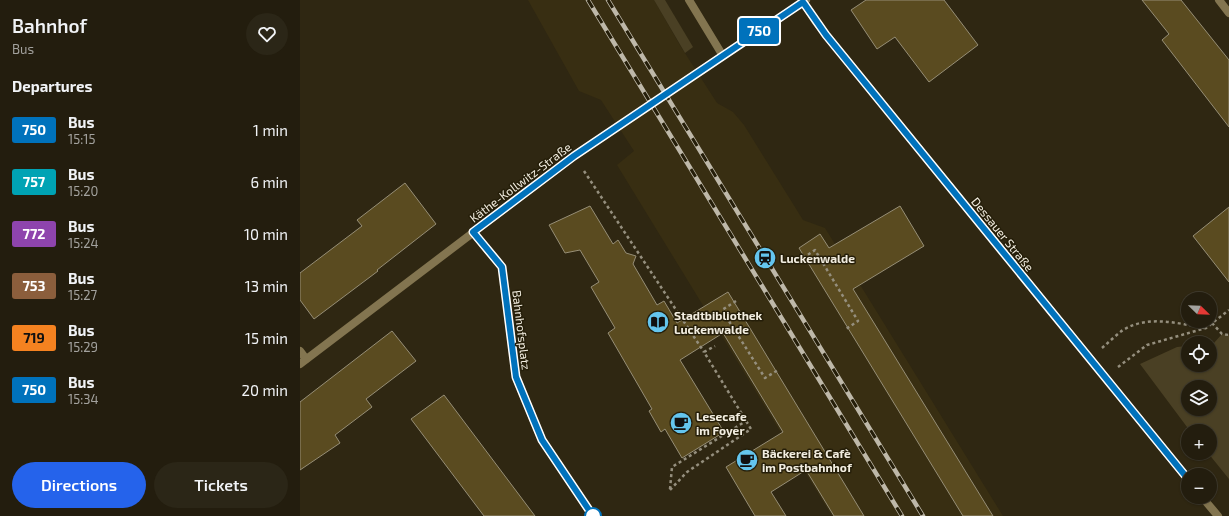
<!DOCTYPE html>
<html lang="en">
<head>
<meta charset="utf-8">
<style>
	:root { --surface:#231d0e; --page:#2b2617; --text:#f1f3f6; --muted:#a3a29e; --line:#403b2e; --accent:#2563eb }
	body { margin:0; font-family:"Exo 2",sans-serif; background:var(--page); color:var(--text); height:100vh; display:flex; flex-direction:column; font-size:15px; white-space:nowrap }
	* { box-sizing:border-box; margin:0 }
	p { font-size:13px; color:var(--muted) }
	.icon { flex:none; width:22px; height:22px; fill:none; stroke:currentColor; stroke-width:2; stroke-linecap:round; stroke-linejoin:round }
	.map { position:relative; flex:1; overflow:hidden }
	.side { display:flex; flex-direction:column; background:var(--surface); width:300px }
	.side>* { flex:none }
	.badge { padding:0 8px; border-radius:3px; font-size:14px; line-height:26px }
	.needle { width:26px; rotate:113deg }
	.tools { position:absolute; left:881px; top:292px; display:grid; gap:8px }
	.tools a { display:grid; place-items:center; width:36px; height:36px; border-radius:50%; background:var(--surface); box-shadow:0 1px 3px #0004,0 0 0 1px var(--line); font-size:20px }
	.map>.badge { position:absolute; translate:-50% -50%; box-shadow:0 0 0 2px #fff }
	h2 { padding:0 12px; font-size:15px; line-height:36px }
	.round { display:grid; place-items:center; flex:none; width:42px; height:42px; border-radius:21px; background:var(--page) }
	.head { display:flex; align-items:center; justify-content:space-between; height:68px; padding:0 12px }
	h1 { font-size:19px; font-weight:600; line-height:30px }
	.primary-button { display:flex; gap:8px; margin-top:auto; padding:8px 12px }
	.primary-button a { flex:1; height:46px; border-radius:24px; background:var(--accent); color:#fff; font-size:16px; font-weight:600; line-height:46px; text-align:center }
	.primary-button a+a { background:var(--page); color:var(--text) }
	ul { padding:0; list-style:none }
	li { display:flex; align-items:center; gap:12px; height:52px; padding:0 12px }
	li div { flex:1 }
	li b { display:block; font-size:15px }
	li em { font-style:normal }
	li .badge { min-width:44px; font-weight:700; text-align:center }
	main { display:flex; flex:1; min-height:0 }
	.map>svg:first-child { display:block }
	.built { fill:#382e12 }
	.green { fill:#4a4024; fill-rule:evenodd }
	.building { fill:#5a4b20; stroke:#968e76 }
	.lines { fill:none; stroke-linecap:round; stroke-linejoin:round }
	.path { stroke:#958f7e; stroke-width:2.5; stroke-dasharray:3 3; stroke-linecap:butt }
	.minor { stroke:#837550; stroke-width:8 }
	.rail-casing { stroke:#beb8a9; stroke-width:4.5 }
	.rail { stroke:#251e09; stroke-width:3; stroke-dasharray:9; stroke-linecap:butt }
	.line-casing { stroke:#fff; stroke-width:9 }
	.line { stroke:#0072bc; stroke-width:6 }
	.stop-dot { fill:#fff; stroke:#0072bc; stroke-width:2 }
	.labels { text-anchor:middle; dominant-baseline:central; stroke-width:3; stroke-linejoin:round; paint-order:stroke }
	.street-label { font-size:12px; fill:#f2ede0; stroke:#251e09 }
	.poi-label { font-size:12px; font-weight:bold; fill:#f2ede0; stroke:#251e09; text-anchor:start }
</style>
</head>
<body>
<main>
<section class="side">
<div class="head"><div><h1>Bahnhof</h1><p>Bus</p></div><a class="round"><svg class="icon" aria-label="heart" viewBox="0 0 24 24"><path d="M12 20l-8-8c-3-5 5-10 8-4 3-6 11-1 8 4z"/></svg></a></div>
<h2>Departures</h2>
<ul>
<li><span class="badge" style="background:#0072bc;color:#fff">750</span><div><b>Bus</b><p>15:15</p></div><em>1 min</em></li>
<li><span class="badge" style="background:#00a3b4;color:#fff">757</span><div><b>Bus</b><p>15:20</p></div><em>6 min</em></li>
<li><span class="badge" style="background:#8e44ad;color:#fff">772</span><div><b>Bus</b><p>15:24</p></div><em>10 min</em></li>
<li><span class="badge" style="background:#8b5e3c;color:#fff">753</span><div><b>Bus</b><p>15:27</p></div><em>13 min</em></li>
<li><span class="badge" style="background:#f58220;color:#111">719</span><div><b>Bus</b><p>15:29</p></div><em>15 min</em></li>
<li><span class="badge" style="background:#0072bc;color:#fff">750</span><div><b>Bus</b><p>15:34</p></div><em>20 min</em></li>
</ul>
<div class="primary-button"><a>Directions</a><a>Tickets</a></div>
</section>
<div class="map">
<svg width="929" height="516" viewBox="0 0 929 516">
	<rect width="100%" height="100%" fill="#2f2712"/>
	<path class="built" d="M 228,0 L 354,0 L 381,47 L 417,103 L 433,112 L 444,125 L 503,220 L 525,228 L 703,516 L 532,516 L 317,165 L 334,151 L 301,100 L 279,91 Z"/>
	<g class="green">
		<path d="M 354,0 L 365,0 L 393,47 L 385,53 Z"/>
		<path d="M 922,334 L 929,335 L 929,479 L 908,453 L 910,453 L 910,431 L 890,431 L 840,364 L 877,347 L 888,346 L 888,365 L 910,365 L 910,343 L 914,343 ZM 888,387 L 910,387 L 910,409 L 888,409 Z"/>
	</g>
	<g class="building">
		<path d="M 566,0 L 644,0 L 678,45 L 629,82 L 595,37 L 577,49 L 551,10 Z"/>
		<path d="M 842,0 L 881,0 L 929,60 L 929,127 L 862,40 L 869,34 Z"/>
		<path d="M 105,183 L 136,224 L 77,270 L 78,271 L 14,319 L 0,300 L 0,273 L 62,226 L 57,220 Z"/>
		<path d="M 290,206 L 313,244 L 318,240 L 326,253 L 336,256 L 333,264 L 357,305 L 364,301 L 377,323 L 428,292 L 564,516 L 534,516 L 506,470 L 471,492 L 486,516 L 455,516 L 426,467 L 483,432 L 423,333 L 380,360 L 424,432 L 382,458 L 365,429 L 361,432 L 349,411 L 352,409 L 308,333 L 315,328 L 291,287 L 299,282 L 280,250 L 265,253 L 249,225 Z"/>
		<path d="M 600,206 L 624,246 L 553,289 L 693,516 L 663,516 L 499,248 L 520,234 L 529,248 Z"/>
		<path d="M 929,207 L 929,282 L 893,236 Z"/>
		<path d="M 92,331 L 116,361 L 66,399 L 72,407 L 35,435 L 40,443 L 0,470 L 0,402 Z"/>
		<path d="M 144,395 L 235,516 L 184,516 L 111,419 Z"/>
	</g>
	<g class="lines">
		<g class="path">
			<path d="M 284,171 L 404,352"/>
			<path d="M 503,258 L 515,250 L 558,321 L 546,329"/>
			<path d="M 436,301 L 422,310 L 427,318 L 465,378 L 478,370"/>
			<path d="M 912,323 L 922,334 L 929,335"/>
			<path d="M 802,348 C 809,342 816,335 823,330 C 848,315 877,323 904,328"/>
			<path d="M 818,367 L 847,345 L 906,328 L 929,310"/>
			<path d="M 370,489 L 372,467 L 446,421"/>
			<path d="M 370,490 L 387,472 L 451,429 L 404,352 L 415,346"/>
		</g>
		<g class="minor">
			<path d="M 389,0 L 423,56"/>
			<path d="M 919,0 L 929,13"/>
			<path d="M 503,2 L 516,22 L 888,479"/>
			<path d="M 173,232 L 202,267 L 216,377 L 242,440 L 293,516"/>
			<path d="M 0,351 L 6,359"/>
			<path d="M 0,364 L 274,156 L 506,0"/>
			<path d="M 902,497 L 918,516"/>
		</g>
		<g class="rail-casing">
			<g id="rail">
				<path d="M 288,0 L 602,516"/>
				<path d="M 308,0 L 623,516"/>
			</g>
		</g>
		<use href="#rail" class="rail"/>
	</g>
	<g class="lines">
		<g class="line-casing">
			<path id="line" d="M 293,516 L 242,440 L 216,377 L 202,267 L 173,232 L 274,156 L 503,2 L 526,35 L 888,479"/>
		</g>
		<use href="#line" class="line"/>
	</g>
	<defs>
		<g id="station-disc" transform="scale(1.15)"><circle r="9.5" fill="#64c5ee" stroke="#251e09"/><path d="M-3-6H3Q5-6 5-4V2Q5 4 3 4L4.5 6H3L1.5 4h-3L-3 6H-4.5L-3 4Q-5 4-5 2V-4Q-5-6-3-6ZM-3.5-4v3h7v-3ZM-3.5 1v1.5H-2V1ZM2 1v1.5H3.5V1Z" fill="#111"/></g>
		<g id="library-disc" transform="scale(1.15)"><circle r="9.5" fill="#64c5ee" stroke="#251e09"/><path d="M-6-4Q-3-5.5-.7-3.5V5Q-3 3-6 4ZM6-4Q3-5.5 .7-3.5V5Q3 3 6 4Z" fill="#111"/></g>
		<g id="cafe-disc" transform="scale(1.15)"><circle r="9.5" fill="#64c5ee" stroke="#251e09"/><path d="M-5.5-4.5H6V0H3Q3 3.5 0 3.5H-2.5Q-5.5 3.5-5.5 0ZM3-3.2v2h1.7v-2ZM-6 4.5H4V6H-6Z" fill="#111"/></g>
	</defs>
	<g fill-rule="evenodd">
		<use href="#station-disc" x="465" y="258"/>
		<use href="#library-disc" x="358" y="322"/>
		<use href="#cafe-disc" x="381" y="423"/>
		<use href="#cafe-disc" x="447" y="460"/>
	</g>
	<circle class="stop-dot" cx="293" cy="516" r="8"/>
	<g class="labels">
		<g class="street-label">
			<text transform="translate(220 182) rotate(-37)">Käthe-Kollwitz-Straße</text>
			<text transform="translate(703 234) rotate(51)">Dessauer Straße</text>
			<text transform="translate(222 330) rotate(83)">Bahnhofsplatz</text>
		</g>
		<g class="poi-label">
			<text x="480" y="258">Luckenwalde</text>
			<text x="374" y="315">Stadtbibliothek<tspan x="374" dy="14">Luckenwalde</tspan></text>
			<text x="396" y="416">Lesecafe<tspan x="396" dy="14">im Foyer</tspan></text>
			<text x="462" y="453">Bäckerei &amp; Cafè<tspan x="462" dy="14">im Postbahnhof</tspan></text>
		</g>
	</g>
</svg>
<div class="tools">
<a><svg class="needle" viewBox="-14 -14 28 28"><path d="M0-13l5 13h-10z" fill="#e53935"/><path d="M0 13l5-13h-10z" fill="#a3a29e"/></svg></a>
<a><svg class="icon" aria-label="locate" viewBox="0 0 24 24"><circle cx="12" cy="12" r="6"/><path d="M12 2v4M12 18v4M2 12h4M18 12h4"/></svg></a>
<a><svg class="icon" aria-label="layers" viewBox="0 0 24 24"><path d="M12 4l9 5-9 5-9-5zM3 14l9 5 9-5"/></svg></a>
<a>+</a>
<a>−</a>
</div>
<b class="badge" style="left:459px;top:31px;background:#0072bc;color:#fff">750</b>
</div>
</main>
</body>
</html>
